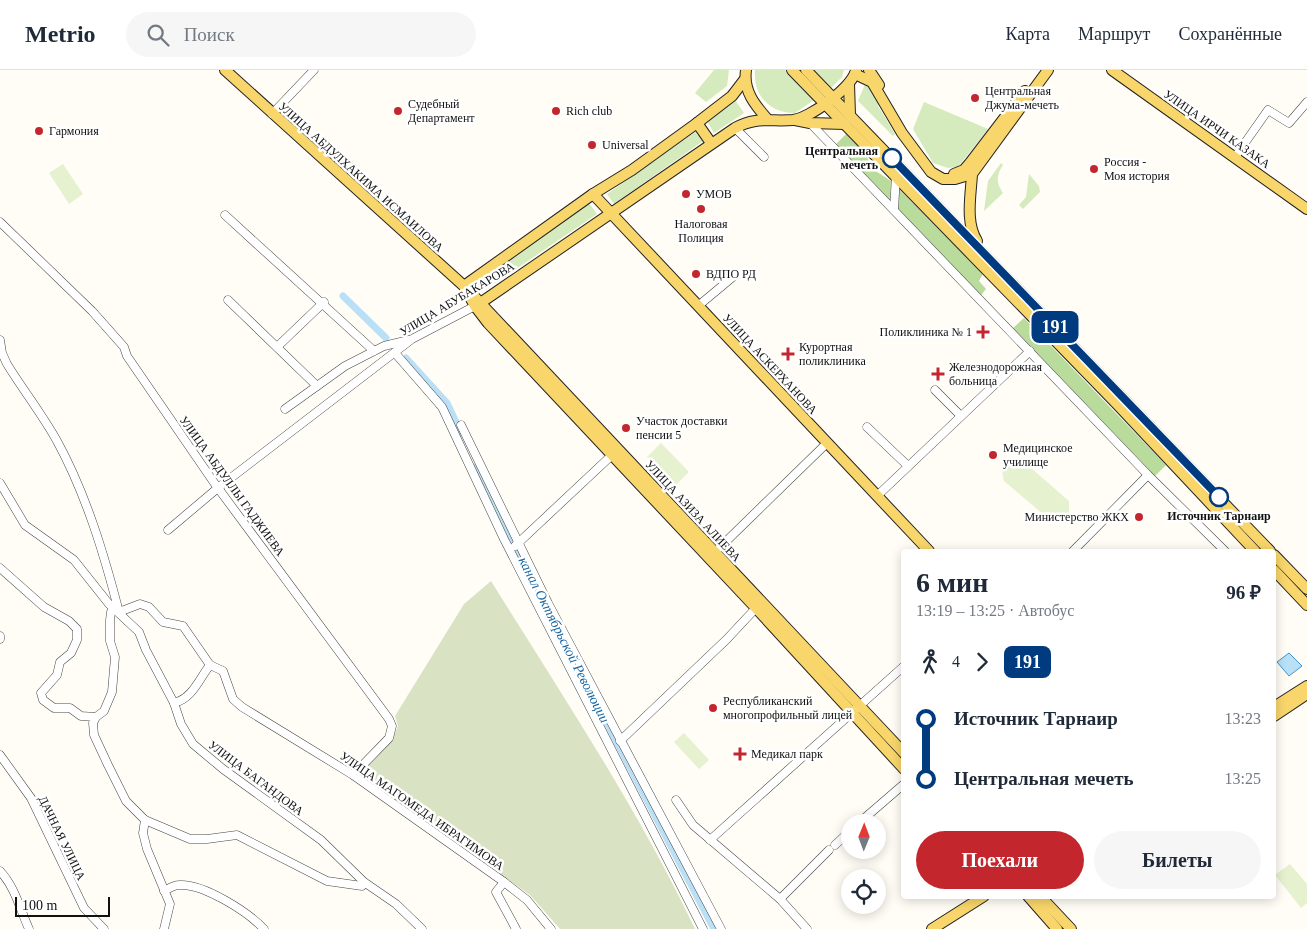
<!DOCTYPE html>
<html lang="ru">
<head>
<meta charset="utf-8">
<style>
	:root { --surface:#fff; --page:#f6f6f7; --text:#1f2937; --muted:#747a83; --line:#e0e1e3; --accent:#c4262e }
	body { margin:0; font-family:"Times New Roman",serif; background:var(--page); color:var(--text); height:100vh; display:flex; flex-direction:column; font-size:19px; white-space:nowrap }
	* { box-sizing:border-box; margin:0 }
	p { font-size:16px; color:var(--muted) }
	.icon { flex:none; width:28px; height:28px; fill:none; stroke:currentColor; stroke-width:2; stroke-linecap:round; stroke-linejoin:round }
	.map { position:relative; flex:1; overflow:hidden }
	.sheet { position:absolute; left:901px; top:479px; width:375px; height:350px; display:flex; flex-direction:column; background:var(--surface); border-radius:5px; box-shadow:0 2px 12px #0003 }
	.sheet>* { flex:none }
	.badge { padding:0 10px; border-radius:8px; font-size:18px; line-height:32px }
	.needle { width:32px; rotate:1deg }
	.fabs { position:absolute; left:841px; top:744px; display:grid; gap:10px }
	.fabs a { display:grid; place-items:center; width:45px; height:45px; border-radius:50%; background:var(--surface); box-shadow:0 2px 12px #0003; font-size:25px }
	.scale { position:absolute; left:15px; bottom:12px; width:95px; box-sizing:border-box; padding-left:5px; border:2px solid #111; border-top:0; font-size:14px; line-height:18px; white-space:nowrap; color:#111; -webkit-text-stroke:4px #fff; paint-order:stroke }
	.map>.badge { position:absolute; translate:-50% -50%; box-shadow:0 0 0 2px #fff }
	.legs { display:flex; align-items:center; gap:8px; height:55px; padding:0 15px; font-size:16px }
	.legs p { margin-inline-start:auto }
	.overview { display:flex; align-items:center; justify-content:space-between; height:85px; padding:0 15px }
	h1 { font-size:28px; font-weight:700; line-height:38px }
	.cta { display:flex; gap:10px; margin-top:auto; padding:10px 15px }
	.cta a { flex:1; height:58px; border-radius:30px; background:var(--accent); color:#fff; font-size:20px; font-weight:700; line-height:58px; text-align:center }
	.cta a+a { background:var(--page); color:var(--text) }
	ul { padding:0 15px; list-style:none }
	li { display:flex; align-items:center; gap:18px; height:60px; font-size:19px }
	li i { display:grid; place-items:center; width:8px; height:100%; margin:0 6px; background:currentColor }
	li i::after { content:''; width:12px; height:12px; margin:-6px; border:4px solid; border-radius:50%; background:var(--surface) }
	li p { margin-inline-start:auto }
	li:first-child i { background:linear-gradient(#0000 50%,currentColor 0) }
	li:last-child i { background:linear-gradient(currentColor 50%,#0000 0) }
	header { display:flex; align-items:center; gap:30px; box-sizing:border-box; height:70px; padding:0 25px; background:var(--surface); border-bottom:1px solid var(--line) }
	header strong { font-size:24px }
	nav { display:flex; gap:28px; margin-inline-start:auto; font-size:18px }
	.search { width:350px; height:45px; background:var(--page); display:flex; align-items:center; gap:12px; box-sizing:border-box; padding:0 18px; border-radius:28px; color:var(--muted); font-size:19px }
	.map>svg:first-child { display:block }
	.green { fill:#d5ebbd }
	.forest { fill:#b9dc9c }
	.cemetery { fill:#d9e3c4 }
	.pitch { fill:#e6f2cf }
	.water { fill:#b9e0f7; stroke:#3f96cf }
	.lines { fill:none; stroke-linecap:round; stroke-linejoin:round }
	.canal { stroke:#b9e0f7; stroke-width:7 }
	.minor-casing { stroke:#444; stroke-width:9 }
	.major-casing { stroke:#222; stroke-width:12 }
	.minor { stroke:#fff; stroke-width:8 }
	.major { stroke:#f9d66b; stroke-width:10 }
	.line-1-casing { stroke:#fff; stroke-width:11 }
	.line-1 { stroke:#003b80; stroke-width:8 }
	.poi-dot { fill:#c4262e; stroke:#fff; stroke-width:2 }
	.stop-1-dot { fill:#fff; stroke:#003b80; stroke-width:2.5 }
	.labels { text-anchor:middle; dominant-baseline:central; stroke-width:5; stroke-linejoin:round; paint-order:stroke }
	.poi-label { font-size:12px; fill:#111; stroke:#fff; text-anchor:start }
	.street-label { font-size:12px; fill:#111; stroke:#fff }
	.stop-label { font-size:12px; font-weight:bold; fill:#111; stroke:#fff; text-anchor:end }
	.water-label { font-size:14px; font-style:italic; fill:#1768a6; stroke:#fff }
</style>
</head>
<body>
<header>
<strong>Metrio</strong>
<div class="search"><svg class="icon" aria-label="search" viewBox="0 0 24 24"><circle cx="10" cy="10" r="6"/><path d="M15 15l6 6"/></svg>Поиск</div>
<nav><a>Карта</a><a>Маршрут</a><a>Сохранённые</a></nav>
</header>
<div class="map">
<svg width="1307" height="859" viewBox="0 0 1307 859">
	<rect width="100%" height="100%" fill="#fffdf5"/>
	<g class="green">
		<path d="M 714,0 L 729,0 L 727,16 L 706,32 L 695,23 Z"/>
		<path d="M 755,0 L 785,0 L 814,30 L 795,43 C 769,43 753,25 755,0 Z"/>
		<path d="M 812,0 L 844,0 L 842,7 L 830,19 Z"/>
		<path d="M 866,12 L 871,16 L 881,31 L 878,36 L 895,64 L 893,66 L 858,31 Z"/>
		<path d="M 735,30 L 744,43 L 714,63 L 707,51 Z"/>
		<path d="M 924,32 L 988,59 L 958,97 L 948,98 L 933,93 L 913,59 Z"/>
		<path d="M 695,62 L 703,71 L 614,134 L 607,124 Z"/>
		<path d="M 1001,93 L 1003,95 C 996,105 996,113 1003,123 L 984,141 L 988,111 Z"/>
		<path d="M 1029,104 L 1039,116 L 1040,122 L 1023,139 L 1019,135 L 1026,127 Z"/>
		<path d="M 589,133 L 597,144 L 485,220 L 478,210 Z"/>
	</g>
	<g class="forest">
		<path d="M 846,64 L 866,84 L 871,98 L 891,111 L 890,131 L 835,75 Z"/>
		<path d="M 898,118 L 983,204 L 979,211 L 986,219 L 981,225 L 897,138 Z"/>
		<path d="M 1024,248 L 1166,395 L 1155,406 L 1013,258 Z"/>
	</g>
	<path class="cemetery" d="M 491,511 C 562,625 637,737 695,859 L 560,859 L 530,825 L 361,706 L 360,701 L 391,672 L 398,656 L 395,646 L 464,534 Z"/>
	<g class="pitch">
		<path d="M 63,94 L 83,124 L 69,134 L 49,103 Z"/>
		<path d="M 661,373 L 689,402 L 675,416 L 647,387 Z"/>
		<path d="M 1016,388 L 1023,391 L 1069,431 L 1069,443 L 1058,451 L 1051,451 L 1004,411 C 1000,399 1004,392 1016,388 Z"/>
		<path d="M 684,663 L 709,690 L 699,699 L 674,672 Z"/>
		<path d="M 1290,794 L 1307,814 L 1307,833 L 1301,838 L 1275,805 Z"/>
	</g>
	<path class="water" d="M 1289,583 L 1302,596 L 1289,606 L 1277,592 Z"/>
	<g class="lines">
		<g class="canal">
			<path d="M 343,226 L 386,268"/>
			<path d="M 406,288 L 447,333 L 461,363"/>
			<path d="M 477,396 L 532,509"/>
			<path d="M 595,630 L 714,859"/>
		</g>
		<g class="minor-casing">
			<g id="minor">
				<path d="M 272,44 L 314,0"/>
				<path d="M 810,53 L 1148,405 L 1225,481"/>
				<path d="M 735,58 L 764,87"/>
				<path d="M 1235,87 L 1268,40 L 1289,53 L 1307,32"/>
				<path d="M 894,140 L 896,105"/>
				<path d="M 225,145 L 374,281"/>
				<path d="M 0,152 L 92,241 L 124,277 L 127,286 L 215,414 L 389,649 L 392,656 L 389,668 L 353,705"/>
				<path d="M 228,230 L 317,316"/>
				<path d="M 698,236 L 734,206"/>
				<path d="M 0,270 L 2,283 L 7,294 C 23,320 42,344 57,371 C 86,424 104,484 119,542"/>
				<path d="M 277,277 L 324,232"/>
				<path d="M 395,283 L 442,337 L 504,469 L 703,859"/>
				<path d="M 935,320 L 961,346"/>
				<path d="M 285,339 L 345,296 L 384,276 L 409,270"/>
				<path d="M 461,355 L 548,533 L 721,859"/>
				<path d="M 867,357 L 908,396"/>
				<path d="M 0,413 L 25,455 L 74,490 L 109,534 L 139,562 L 146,580 L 174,633 L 181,654 L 193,674 L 223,699 L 321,770 L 364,812 L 396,834 L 422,859"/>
				<path d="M 877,426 L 1030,281"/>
				<path d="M 168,460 L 219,417 L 412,269 L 475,236"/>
				<path d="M 515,476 L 612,385"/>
				<path d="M 1073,481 L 1148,405"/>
				<path d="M 711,486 L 827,373"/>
				<path d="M 0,498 L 44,537 L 69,551 L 77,559 L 77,570 L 71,583 L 60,592 L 57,605 L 41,623 L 43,630 L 54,638 L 70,638 L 81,646 L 96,647 L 93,653 L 94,665 L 108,695 L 126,731 L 145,750 L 190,769 L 207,769 L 237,765 L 327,811 L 362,816 L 364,812"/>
				<path d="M 119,542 L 140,534 L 149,537 L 163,552 L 183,556 L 210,595"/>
				<path d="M 0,569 L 0,566"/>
				<path d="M 210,595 L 223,601 L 233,629 L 242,637 L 353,705 L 504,812 L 527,830 L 551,859"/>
				<path d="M 174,633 C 193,628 199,609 210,595"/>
				<path d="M 96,647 L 104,641 L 112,622 L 115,587 L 110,571 L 110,550 L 111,542 L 114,538"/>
				<path d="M 620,671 L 727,569 L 756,538"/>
				<path d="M 0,685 L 31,728 L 84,838 L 104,859"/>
				<path d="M 676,730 L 693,755 L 780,829 L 807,859"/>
				<path d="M 145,750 L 143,763 L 147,779 L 170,834 L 164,859"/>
				<path d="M 860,752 L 904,714"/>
				<path d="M 710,770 L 904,596"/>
				<path d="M 835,775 L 850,761"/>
				<path d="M 0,801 C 15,817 20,839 29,859"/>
				<path d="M 504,812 L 496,822 L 516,859"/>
				<path d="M 164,821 C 168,819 174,815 179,815 C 203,813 248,842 264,859"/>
				<path d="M 780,829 L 829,780"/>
			</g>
		</g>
		<g class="major-casing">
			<g id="major">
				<path d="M 225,0 L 464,216 L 475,236 L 488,253 L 756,538 L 904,699"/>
				<path d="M 746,0 C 743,21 755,35 768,50"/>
				<path d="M 792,0 L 1117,334 L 1255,481"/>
				<path d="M 806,0 L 1270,481"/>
				<path d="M 869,0 L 879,15"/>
				<path d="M 1112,0 L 1307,139"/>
				<path d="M 855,4 L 872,12 L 902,63 L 931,102 L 943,109 L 955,109 L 972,104 L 1048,0"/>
				<path d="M 849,14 L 850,45"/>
				<path d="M 795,50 L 810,53 L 845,54"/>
				<path d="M 697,53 L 711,73"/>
				<path d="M 954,104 L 964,100 L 970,93 L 1025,21"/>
				<path d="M 972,104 C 971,125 965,152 977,171"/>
				<path d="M 593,124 L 929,481"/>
				<path d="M 464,216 L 593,124 L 632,100 L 697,53 L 732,26 L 745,9"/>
				<path d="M 470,222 L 904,683"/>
				<path d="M 476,236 L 735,58 C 757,46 770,52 793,50 C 810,48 853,17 856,0"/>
				<path d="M 1274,485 L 1307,519"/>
				<path d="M 1274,500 L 1307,535"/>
				<path d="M 1274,637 L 1307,616"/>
				<path d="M 1274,646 L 1307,624"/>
				<path d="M 1028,826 L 1057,859"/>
				<path d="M 1040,826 L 1071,859"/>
				<path d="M 932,859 L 984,826"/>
			</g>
		</g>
		<use href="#minor" class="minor"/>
		<use href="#major" class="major"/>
	</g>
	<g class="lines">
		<g class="line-1-casing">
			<path id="line-1" d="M 892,88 L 1219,427"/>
		</g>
		<use href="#line-1" class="line-1"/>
	</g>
	<g class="poi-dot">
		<circle cx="975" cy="28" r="5"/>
		<circle cx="398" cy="41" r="5"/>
		<circle cx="556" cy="41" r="5"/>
		<circle cx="39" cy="61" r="5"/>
		<circle cx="592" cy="75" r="5"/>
		<circle cx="1094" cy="99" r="5"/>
		<circle cx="686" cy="124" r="5"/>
		<circle cx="701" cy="139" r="5"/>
		<circle cx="696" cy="204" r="5"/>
		<path d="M980.5 254.5h5v5h5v5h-5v5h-5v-5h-5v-5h5z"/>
		<path d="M785.5 276.5h5v5h5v5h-5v5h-5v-5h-5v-5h5z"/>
		<path d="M935.5 296.5h5v5h5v5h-5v5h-5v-5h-5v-5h5z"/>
		<circle cx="626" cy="358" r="5"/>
		<circle cx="993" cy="385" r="5"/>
		<circle cx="1139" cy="447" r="5"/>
		<circle cx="713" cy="638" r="5"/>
		<path d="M737.5 676.5h5v5h5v5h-5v5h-5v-5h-5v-5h5z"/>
	</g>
	<g class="stop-1-dot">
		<circle cx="892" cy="88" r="9"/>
		<circle cx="1219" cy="427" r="9"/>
	</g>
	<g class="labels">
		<g class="poi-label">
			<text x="985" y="21">Центральная<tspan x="985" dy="14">Джума-мечеть</tspan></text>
			<text x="408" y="34">Судебный<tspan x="408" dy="14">Департамент</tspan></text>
			<text x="566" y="41">Rich club</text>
			<text x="49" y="61">Гармония</text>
			<text x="602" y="75">Universal</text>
			<text x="1104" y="92">Россия -<tspan x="1104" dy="14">Моя история</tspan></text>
			<text x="696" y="124">УМОВ</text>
			<text x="701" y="154" text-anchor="middle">Налоговая<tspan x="701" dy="14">Полиция</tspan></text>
			<text x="706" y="204">ВДПО РД</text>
			<text x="972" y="262" text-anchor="end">Поликлиника № 1</text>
			<text x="799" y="277">Курортная<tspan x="799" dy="14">поликлиника</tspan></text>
			<text x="949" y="297">Железнодорожная<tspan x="949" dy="14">больница</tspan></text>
			<text x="636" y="351">Участок доставки<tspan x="636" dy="14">пенсии 5</tspan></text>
			<text x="1003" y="378">Медицинское<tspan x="1003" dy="14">училище</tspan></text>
			<text x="1129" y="447" text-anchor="end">Министерство ЖКХ</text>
			<text x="723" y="631">Республиканский<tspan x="723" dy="14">многопрофильный лицей</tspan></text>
			<text x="751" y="684">Медикал парк</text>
		</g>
		<g class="street-label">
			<text transform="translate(1217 59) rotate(35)">УЛИЦА ИРЧИ КАЗАКА</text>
			<text transform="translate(361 107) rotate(42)">УЛИЦА АБДУЛХАКИМА ИСМАИЛОВА</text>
			<text transform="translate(457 229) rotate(-31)">УЛИЦА АБУБАКАРОВА</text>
			<text transform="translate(770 294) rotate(47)">УЛИЦА АСКЕРХАНОВА</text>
			<text transform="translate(232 416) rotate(54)">УЛИЦА АБДУЛЛЫ ГАДЖИЕВА</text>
			<text transform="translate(693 441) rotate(47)">УЛИЦА АЗИЗА АЛИЕВА</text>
			<text transform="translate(256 708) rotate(37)">УЛИЦА БАГАНДОВА</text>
			<text transform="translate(422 741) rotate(35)">УЛИЦА МАГОМЕДА ИБРАГИМОВА</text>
			<text transform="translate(62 768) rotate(64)">ДАЧНАЯ УЛИЦА</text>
		</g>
		<g class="stop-label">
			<text x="878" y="81">Центральная<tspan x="878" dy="14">мечеть</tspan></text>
			<text x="1219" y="446" text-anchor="middle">Источник Тарнаир</text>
		</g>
		<g class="water-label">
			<text transform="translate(564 570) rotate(63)">канал Октябрьской Революции</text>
		</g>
	</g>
</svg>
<div class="fabs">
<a><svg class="needle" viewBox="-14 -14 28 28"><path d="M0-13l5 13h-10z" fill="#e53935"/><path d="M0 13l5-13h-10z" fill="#747a83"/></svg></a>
<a><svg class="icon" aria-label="locate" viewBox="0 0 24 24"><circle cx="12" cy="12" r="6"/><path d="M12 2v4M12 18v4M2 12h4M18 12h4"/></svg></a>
</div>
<div class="scale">100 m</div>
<b class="badge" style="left:1055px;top:257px;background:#003b80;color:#fff">191</b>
<section class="sheet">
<div class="overview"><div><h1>6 мин</h1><p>13:19 – 13:25 · Автобус</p></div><b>96 ₽</b></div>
<div class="legs"><svg class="icon" aria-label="walk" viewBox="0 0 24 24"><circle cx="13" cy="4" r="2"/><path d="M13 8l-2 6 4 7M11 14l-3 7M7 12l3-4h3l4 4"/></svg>4<svg class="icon" aria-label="forward" viewBox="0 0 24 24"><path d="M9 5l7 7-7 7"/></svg><b class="badge" style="background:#003b80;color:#fff">191</b></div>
<ul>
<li><i style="color:#003b80"></i><b>Источник Тарнаир</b><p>13:23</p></li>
<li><i style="color:#003b80"></i><b>Центральная мечеть</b><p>13:25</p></li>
</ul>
<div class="cta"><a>Поехали</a><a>Билеты</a></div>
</section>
</div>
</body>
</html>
